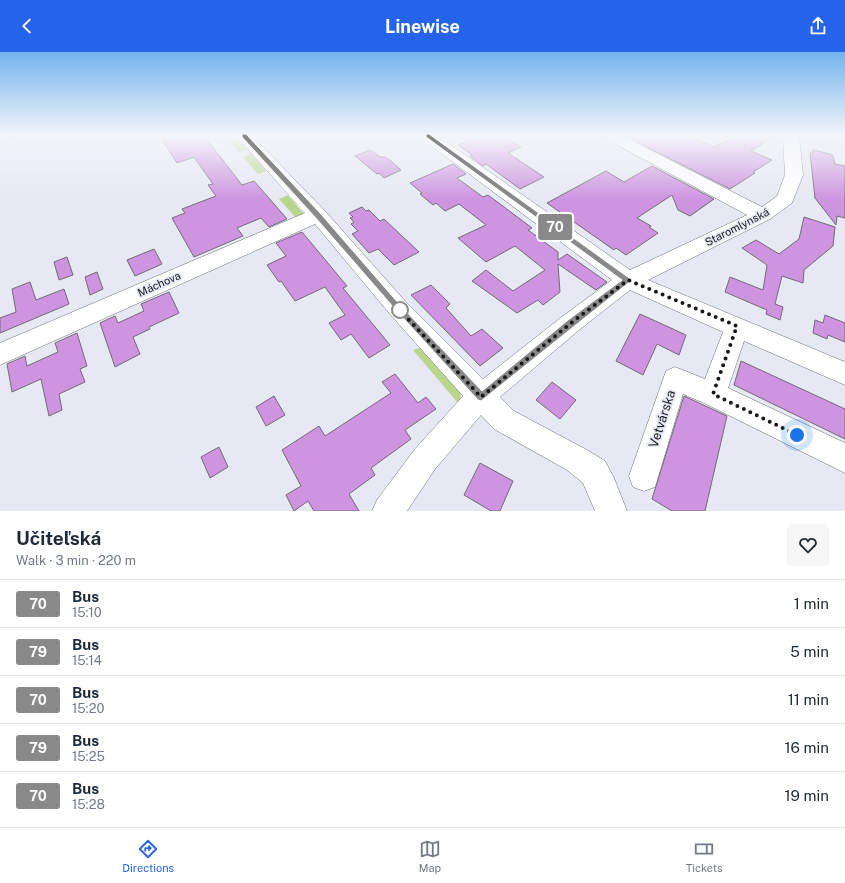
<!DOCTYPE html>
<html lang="en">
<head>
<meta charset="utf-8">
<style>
	:root { --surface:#fff; --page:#f6f6f7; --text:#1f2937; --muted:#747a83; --line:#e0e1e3; --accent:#2563eb }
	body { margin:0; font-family:"Public Sans",sans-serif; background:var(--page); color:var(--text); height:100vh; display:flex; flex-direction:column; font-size:15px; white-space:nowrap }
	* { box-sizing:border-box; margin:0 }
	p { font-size:13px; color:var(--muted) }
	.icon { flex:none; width:22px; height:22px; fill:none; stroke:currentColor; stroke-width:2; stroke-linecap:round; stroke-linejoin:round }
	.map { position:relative; height:459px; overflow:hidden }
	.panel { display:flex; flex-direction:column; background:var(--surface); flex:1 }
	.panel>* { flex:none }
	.badge { padding:0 8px; border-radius:3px; font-size:14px; line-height:26px }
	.you { position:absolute; width:20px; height:20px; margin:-10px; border:3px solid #fff; border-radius:50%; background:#1a73e8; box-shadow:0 0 0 6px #1a73e833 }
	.map>.badge { position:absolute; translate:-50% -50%; box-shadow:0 0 0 2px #fff }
	.round { display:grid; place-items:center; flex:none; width:42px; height:42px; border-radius:4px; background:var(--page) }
	.summary { display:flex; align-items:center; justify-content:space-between; height:68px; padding:0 16px }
	h1 { font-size:19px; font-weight:700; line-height:30px }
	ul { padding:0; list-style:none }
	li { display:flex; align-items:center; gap:12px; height:48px; padding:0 16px; border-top:1px solid var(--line) }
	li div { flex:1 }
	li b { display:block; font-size:15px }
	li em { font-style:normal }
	li .badge { min-width:44px; font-weight:700; text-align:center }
	header { display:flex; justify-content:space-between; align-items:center; height:52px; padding:0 16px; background:var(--accent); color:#fff; font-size:18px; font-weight:700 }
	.dock { display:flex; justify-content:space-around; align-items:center; height:56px; border-top:1px solid var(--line); background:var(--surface); font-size:11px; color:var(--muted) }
	.dock a { display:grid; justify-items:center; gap:2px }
	.dock .on { color:var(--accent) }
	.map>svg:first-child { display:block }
	.green { fill:#b8d68c }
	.building { fill:#ce94e0; stroke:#716b73 }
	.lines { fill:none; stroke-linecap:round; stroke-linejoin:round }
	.minor-casing { stroke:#6c6e77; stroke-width:1 }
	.minor { fill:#fff; fill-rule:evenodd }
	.line { fill:#898989; stroke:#fff }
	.walk { stroke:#191a1d; stroke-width:4; stroke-dasharray:0 7.2 }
	.stop-dot { fill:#fff; stroke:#898989; stroke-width:2 }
	.labels { text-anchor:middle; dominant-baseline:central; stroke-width:3.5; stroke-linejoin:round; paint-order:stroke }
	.street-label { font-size:11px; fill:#191a1d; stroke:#e6e8f3 }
	.near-street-label { font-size:13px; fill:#191a1d; stroke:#e6e8f3 }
</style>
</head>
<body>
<header><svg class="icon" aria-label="back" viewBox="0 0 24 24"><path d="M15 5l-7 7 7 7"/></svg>Linewise<svg class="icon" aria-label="share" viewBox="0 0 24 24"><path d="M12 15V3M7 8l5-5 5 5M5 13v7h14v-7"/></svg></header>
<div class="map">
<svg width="845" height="459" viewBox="0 0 845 459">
	<rect width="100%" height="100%" fill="#e6e8f3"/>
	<g class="green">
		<path d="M 225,84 L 235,84 L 247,98 L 239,100 Z"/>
		<path d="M 251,102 L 266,119 L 258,122 L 243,105 Z"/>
		<path d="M 288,143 L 303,161 L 303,163 L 297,167 L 279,147 Z"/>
		<path d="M 422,295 L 461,339 L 460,350 L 458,351 L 413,298 Z"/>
	</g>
	<g class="building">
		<path d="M 160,84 L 204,84 L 242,133 L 254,129 L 287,167 L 269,175 L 261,166 L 237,176 L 243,184 L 194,205 L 172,166 L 185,161 L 182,157 L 216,144 L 208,133 L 213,132 L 194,105 L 177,111 Z"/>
		<path d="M 458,84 L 502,84 L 521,95 L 508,101 L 544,125 L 520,137 L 486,112 L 483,114 L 470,104 L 472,103 L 458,93 L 467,90 Z"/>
		<path d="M 625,84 L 688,84 L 714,95 L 738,84 L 775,84 L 751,99 L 772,108 L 753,120 L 755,121 L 730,137 Z"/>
		<path d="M 370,98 L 380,105 L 385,105 L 392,110 L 401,118 L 384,126 L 379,121 L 377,122 L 355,104 Z"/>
		<path d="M 813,98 L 830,102 L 833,104 L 835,112 L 845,114 L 845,166 L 837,164 L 836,173 L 815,146 L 810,101 L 813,101 Z"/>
		<path d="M 453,112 L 466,122 L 457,126 L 483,145 L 488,143 L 532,176 L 528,178 L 558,200 L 558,208 L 567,202 L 607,230 L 596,238 L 558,212 L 560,240 L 543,253 L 538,248 L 517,261 L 472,229 L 486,218 L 513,239 L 545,218 L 515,194 L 486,210 L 458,186 L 486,173 L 459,152 L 445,159 L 436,151 L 433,153 L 420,142 L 422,141 L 410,131 Z"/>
		<path d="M 652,114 L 714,147 L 690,164 L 678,158 L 672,143 L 637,166 L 651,174 L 649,175 L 658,181 L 626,203 L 616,196 L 614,198 L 547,151 L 606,119 L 624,130 Z"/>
		<path d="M 362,155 L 366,159 L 369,158 L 380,169 L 384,167 L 419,200 L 394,213 L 378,197 L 369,201 L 352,182 L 358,179 L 351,172 L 354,170 L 350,166 L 353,165 L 349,161 Z"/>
		<path d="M 804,165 L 835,175 L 833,194 L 804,218 L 803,231 L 782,224 L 775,252 L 783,255 L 780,268 L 766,262 L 767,258 L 725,240 L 730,225 L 763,238 L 767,213 L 742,196 L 756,188 L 779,202 L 799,187 Z"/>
		<path d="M 302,180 L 347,234 L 343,236 L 390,293 L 369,306 L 351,282 L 341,288 L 329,271 L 345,263 L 325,235 L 295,249 L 281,229 L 279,230 L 267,213 L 286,204 L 276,191 Z"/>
		<path d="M 154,197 L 162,212 L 135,224 L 127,208 Z"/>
		<path d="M 67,205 L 73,223 L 59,228 L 54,210 Z"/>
		<path d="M 97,220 L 103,237 L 90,243 L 85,225 Z"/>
		<path d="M 30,230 L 36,248 L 64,237 L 69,252 L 0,281 L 0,266 L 16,260 L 12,237 Z"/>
		<path d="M 431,233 L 450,252 L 446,256 L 471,284 L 482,277 L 503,296 L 480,314 L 411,243 Z"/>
		<path d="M 169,240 L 179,261 L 149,275 L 150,277 L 133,285 L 140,302 L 115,315 L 100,271 L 115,264 L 118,271 L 144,259 L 141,252 Z"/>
		<path d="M 640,262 L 686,283 L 679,303 L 657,292 L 643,323 L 616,309 Z"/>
		<path d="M 825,263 L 845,271 L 845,290 L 828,283 L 827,287 L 813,281 L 815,268 L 823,271 Z"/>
		<path d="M 77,281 L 87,314 L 80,317 L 85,330 L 59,342 L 62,358 L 49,364 L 41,327 L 12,340 L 7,312 L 25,304 L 27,314 L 58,300 L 55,291 Z"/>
		<path d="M 741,309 L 845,357 L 845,387 L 734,333 Z"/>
		<path d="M 395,322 L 418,351 L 426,345 L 436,357 L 405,378 L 411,387 L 371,416 L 375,423 L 349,442 L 359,459 L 314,459 L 308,449 L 294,459 L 286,443 L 301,434 L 282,398 L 319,374 L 325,384 L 391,341 L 382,330 Z"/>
		<path d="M 552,330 L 576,348 L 560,367 L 536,348 Z"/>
		<path d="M 274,344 L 285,363 L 266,374 L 256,355 Z"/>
		<path d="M 684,344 L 727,364 L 705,459 L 672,459 L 652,447 Z"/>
		<path d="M 219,395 L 228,415 L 210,426 L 201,405 Z"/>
		<path d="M 480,411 L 513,429 L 500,459 L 491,459 L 464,443 Z"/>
	</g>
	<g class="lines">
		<g class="minor-casing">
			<g id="minor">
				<path d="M 0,84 L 13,84 L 11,87 L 0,90 Z"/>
				<path d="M 236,84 L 252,84 L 325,159 L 405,249 L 483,327 L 563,264 L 612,228 L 422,87 L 420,84 L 438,84 L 630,218 L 747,163 L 606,87 L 604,84 L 623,84 L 762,155 L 777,144 L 785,123 L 783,84 L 799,84 L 803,123 L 792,151 L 770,167 L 648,228 L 845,310 L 845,333 L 744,289 L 728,336 L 845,391 L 845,421 L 704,351 L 683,342 L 655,435 L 644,439 L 633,435 L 629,424 L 666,319 L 675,315 L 705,327 L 723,280 L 630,238 L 579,278 L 500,345 L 514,359 L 587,398 L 605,409 L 614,426 L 627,459 L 595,459 L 583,431 L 567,418 L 494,377 L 481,363 L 435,417 L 407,459 L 372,459 L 377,448 L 415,397 L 463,344 L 389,261 L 315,172 L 0,313 L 0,291 L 305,161 Z"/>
			</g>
		</g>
		<use href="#minor" class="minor"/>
	</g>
	<linearGradient id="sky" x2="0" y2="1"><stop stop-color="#74b3ed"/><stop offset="0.57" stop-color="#f4f5fa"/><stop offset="1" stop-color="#f4f5fa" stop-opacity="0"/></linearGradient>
	<rect width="845" height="148" fill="url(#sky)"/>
	<path class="line" d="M 242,82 L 246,82 L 320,161 L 400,253 L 482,339 L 568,268 L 622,228 L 426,85 L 426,82 L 429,82 L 632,228 L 481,349 L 478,348 L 395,257 L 315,165 L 242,85 Z"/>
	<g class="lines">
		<path class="walk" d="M 400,258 L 397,255 L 481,345 L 571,271 L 628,228 L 737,274 L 713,342 L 797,383"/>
	</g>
	<circle class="stop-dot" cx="400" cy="258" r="8"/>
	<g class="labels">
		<g class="street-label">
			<text transform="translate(737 175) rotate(-27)">Staromlynská</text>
			<text transform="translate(159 232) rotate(-24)">Máchova</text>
		</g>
		<g class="near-street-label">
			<text transform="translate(662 367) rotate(-72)">Vetvárska</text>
		</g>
	</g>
</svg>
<div class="you" style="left:797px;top:383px"></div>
<b class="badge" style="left:555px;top:175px;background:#898989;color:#fff">70</b>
</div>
<section class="panel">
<div class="summary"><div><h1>Učiteľská</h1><p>Walk · 3 min · 220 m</p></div><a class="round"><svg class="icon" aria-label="heart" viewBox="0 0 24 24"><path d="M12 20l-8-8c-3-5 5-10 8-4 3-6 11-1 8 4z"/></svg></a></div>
<ul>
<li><span class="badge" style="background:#898989;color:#fff">70</span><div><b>Bus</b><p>15:10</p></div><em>1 min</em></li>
<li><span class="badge" style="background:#898989;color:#fff">79</span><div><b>Bus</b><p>15:14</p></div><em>5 min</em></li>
<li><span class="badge" style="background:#898989;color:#fff">70</span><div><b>Bus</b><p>15:20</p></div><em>11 min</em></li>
<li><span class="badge" style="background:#898989;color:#fff">79</span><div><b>Bus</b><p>15:25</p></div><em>16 min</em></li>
<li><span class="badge" style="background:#898989;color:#fff">70</span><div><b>Bus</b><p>15:28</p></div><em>19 min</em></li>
</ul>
</section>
<nav class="dock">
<a class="on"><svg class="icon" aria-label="directions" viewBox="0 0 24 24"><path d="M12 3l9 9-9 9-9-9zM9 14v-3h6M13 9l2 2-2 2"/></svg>Directions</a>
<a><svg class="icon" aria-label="map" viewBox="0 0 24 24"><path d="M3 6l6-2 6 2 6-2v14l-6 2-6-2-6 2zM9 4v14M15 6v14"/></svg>Map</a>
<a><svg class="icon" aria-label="tickets" viewBox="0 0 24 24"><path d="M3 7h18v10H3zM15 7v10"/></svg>Tickets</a>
</nav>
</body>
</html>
